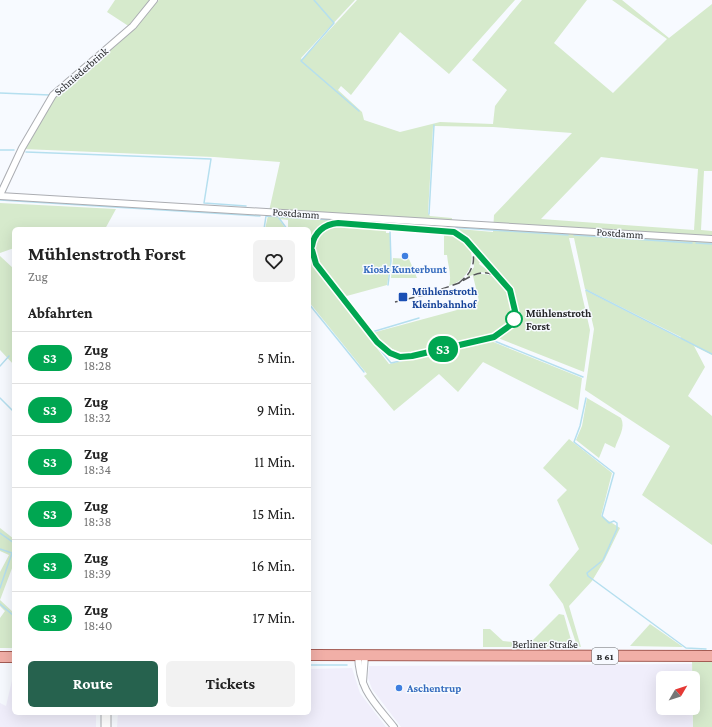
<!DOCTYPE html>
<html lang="de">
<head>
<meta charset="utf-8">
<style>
	:root { --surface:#fff; --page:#f2f2f2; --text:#222; --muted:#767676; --line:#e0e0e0; --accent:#26624e }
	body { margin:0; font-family:"Crimson Pro",serif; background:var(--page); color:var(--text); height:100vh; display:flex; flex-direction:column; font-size:15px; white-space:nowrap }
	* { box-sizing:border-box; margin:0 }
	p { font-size:13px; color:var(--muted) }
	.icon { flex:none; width:22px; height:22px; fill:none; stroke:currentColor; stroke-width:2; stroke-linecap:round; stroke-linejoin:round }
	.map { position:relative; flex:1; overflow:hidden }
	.drawer { position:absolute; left:12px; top:227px; width:299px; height:488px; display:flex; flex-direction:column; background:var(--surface); border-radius:6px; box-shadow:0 4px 16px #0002 }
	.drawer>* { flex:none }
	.badge { padding:0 8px; border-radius:13px; font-size:14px; line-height:26px }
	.needle { width:26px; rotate:51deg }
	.fabs { position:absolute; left:656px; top:671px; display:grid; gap:8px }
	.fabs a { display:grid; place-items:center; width:44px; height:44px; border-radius:6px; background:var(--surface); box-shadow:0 4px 16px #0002; font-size:20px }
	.map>.badge { position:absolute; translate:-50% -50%; box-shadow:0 0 0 2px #fff }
	h2 { padding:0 16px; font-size:15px; line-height:36px }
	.round { display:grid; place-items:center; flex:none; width:42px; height:42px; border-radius:6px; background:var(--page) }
	.overview { display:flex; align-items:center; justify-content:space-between; height:68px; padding:0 16px }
	h1 { font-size:19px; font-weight:700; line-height:30px }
	.primary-button { display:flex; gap:8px; margin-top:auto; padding:8px 16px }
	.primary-button a { flex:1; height:46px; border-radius:6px; background:var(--accent); color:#fff; font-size:16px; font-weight:700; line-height:46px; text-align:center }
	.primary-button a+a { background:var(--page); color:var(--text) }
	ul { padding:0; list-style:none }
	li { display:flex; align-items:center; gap:12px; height:52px; padding:0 16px; border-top:1px solid var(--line) }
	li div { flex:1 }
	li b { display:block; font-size:15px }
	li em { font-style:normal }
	li .badge { min-width:44px; font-weight:700; text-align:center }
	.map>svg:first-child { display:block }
	.industrial { fill:#f0eefb }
	.green { fill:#d6eacc; fill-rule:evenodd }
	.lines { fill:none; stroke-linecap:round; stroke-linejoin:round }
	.stream { stroke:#b5dfef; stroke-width:1.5 }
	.minor-casing { stroke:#abadb2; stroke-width:8 }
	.secondary-casing { stroke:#abadb2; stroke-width:11 }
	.primary-casing { stroke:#a45c54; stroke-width:12 }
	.minor { stroke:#fff; stroke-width:6 }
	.secondary { stroke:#fff; stroke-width:9 }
	.primary { stroke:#f1afa7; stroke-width:10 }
	.rail { stroke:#555659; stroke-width:1.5; stroke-dasharray:8 4; stroke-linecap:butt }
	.line-casing { stroke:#fff; stroke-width:9 }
	.line { stroke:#00a651; stroke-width:6 }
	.shop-dot { fill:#3f7fe0; stroke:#f7faff; stroke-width:1.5 }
	.transit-dot { fill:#1a4fb4; stroke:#f7faff; stroke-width:1.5 }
	.stop-dot { fill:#fff; stroke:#00a651; stroke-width:2 }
	.labels { text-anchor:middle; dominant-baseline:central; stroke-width:3; stroke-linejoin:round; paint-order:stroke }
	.shield { fill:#f7faff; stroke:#646668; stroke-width:1 }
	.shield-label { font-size:10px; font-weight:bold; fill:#252628 }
	.street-label { font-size:11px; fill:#252628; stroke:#f7faff }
	.shop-label { font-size:11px; font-weight:bold; fill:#366cbe; stroke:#f7faff }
	.transit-label { font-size:11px; font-weight:bold; fill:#164399; stroke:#f7faff; text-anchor:start }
	.stop-label { font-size:11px; font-weight:bold; fill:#252628; stroke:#f7faff; text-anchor:start }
</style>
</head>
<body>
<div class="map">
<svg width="712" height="727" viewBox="0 0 712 727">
	<rect width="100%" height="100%" fill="#f7faff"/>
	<g class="industrial">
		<path d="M 692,664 L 692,678 L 663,678 L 663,708 L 692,708 L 693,727 L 401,727 L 372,689 L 368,678 L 369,666 Z"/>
		<path d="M 352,668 L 360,693 L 386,727 L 117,727 L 118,713 L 309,713 L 309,669 Z"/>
		<path d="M 14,672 L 14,713 L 96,713 L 96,727 L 0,727 L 0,703 L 6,706 Z"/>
	</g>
	<g class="green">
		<path d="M 115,0 L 152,0 L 130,27 L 107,12 Z"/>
		<path d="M 159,0 L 355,0 L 301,58 L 302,60 L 357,0 L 515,0 L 449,74 L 400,32 L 351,95 L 341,86 L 338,90 L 362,112 L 364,120 L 400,132 L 440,122 L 493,124 L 495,106 L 507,90 L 472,60 L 522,0 L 587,0 L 554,43 L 613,93 L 667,39 L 612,0 L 622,0 L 669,38 L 712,4 L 712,171 L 704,171 L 701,230 L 712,231 L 712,355 L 694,346 L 705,367 L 688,396 L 712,416 L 712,545 L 642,495 L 670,446 L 585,390 L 594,329 L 585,290 L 681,339 L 681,337 L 585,289 L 574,238 L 569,238 L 590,330 L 584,372 L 498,338 L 498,337 L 508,330 L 513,323 L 518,324 L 517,317 L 519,316 L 514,292 L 459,229 L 493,232 L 494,215 L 572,133 L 493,127 L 435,126 L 433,127 L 428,213 L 430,216 L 452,218 L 451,230 L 334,222 C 318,226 311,238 311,254 L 309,255 L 309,229 L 288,229 L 288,220 L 279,219 L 286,229 L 265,229 L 280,162 L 214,157 L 23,149 L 54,96 ZM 601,157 L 698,169 L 694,230 L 541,219 Z"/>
		<path d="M 0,203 L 116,209 L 105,229 L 14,229 L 14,248 L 0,253 Z"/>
		<path d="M 335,224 L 335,226 L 386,229 L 386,233 L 390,233 L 391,261 L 387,285 L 343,297 C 328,277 288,238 335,224 Z"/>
		<path d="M 444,231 C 478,233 482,275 449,286 C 452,275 448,266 447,255 L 444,255 Z"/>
		<path d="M 474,253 L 481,260 L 479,264 L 496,276 L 482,272 L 467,277 L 474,267 Z"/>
		<path d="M 0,256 L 14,269 L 14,365 L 0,350 Z"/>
		<path d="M 393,258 L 409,259 L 417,278 L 391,278 Z"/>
		<path d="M 309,259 L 389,364 L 491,341 L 582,378 L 578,410 L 483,362 L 458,392 L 439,374 L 394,411 L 364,376 L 367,374 L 309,302 Z"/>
		<path d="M 479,274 C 510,272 529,314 499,333 L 420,354 C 399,355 386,348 372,333 L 457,310 L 456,308 L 479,301 L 473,276 Z"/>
		<path d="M 587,398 L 621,418 C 626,428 618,438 615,448 L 605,443 L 599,458 L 576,440 L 582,426 Z"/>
		<path d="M 569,439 L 612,473 L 601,516 L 620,528 L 604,561 L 592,581 L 569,606 L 581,647 L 577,646 L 563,604 L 549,585 L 579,549 L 557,500 L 567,490 L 543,468 Z"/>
		<path d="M 0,528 L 14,539 L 14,563 L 0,600 L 14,613 L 14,648 L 0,648 L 0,618 L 5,611 L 0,606 L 0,572 L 9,555 L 0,551 Z"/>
		<path d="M 559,614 L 564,615 L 573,647 L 483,647 L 483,629 L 490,629 L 503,641 L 529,644 Z"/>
		<path d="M 650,624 L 683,647 L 630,646 Z"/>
		<path d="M 712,659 L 712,727 L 693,727 L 692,660 Z"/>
	</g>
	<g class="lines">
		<g class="stream">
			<path d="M 314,0 L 334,23 L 301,61 L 359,111"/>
			<path d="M 0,93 L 50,95"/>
			<path d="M 0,150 L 14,150"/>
			<path d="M 26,152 L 211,159 L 204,203 L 246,206"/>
			<path d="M 0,200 L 260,216"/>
			<path d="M 429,214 L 434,125"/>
			<path d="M 279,218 L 287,229"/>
			<path d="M 390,223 L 437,226"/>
			<path d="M 446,227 L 568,235"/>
			<path d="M 264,229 L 266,216 L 385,223"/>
			<path d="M 574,235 L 692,243"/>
			<path d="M 696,243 L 712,244"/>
			<path d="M 309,258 L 369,336"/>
			<path d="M 388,285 L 391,261 L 390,231"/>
			<path d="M 586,290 L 712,354"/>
			<path d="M 309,304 L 364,372"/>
			<path d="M 372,332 L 419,318"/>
			<path d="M 373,341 L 391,363 L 492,340 L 583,377"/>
			<path d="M 0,366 L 9,356"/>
			<path d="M 0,398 L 14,412"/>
			<path d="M 586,398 L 580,426 L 574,442 L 614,473 L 602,516 L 609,523 L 614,521 L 617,523 L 617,529 L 603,560 L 587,573 L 588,576 L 686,648 L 706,649"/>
			<path d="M 0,533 L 14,543"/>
			<path d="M 0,549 L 12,553 L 0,588"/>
			<path d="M 0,604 L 14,616"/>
			<path d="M 309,665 L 347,665"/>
		</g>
		<g class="minor-casing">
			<g id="minor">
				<path d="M 0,195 L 22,148 L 53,95 L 133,26 L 154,0"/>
				<path d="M 0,196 L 712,239"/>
				<path d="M 358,655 C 359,690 374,702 394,727"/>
				<path d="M 363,682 L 365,655"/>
			</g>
		</g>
		<g class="secondary-casing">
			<path id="secondary" d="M 106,727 L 106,713"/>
		</g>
		<g class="primary-casing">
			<g id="primary">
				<path d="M 309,655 L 712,656"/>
				<path d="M 0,657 L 14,657"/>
			</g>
		</g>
		<use href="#minor" class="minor"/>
		<use href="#secondary" class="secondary"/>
		<use href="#primary" class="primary"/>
		<g class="rail">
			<path d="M 466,240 L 504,283 C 511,290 514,298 515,308 C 518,339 477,341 455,346 C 435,351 409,363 390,353 C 372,344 331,283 316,264 C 306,247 316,228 334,223 L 447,230 C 463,233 480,252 471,269 C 469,275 463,279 459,283 C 477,272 487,267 504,283"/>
			<path d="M 395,302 L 428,294 L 459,283"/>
		</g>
	</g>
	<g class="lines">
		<g class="line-casing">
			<path id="line" d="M 312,250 L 316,264 L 377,342 L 390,353 L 400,357 L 412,356 L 494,337 L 512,324 L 515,311 L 510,290 L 466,240 L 454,232 L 338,223 C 324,224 314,233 312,246"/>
		</g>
		<use href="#line" class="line"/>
	</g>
	<g class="shop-dot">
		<circle cx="405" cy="256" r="4"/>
		<circle cx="399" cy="688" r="4"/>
	</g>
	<rect class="transit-dot" x="398" y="292" width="10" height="10" rx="2"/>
	<circle class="stop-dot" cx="514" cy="319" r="8"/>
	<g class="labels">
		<rect class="shield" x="592" y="648" width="26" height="16" rx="3"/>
		<g class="shield-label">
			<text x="605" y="656">B 61</text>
		</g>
		<g class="street-label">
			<text transform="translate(81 71) rotate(-41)">Schniederbrink</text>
			<text transform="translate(296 213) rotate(4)">Postdamm</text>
			<text transform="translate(620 233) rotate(4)">Postdamm</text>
			<text x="545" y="644">Berliner Straße</text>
		</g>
		<g class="shop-label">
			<text x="405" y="269">Kiosk Kunterbunt</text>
			<text x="407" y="688" text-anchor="start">Aschentrup</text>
		</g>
		<g class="transit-label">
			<text x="412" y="291">Mühlenstroth<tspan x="412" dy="13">Kleinbahnhof</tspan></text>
		</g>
		<g class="stop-label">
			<text x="526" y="313">Mühlenstroth<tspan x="526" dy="13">Forst</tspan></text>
		</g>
	</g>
</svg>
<div class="fabs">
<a><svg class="needle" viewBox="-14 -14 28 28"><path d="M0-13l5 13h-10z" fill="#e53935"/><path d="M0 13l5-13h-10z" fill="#767676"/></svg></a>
</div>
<b class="badge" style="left:443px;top:349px;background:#00a651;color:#fff">S3</b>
<section class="drawer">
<div class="overview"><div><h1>Mühlenstroth Forst</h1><p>Zug</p></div><a class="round"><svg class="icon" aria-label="heart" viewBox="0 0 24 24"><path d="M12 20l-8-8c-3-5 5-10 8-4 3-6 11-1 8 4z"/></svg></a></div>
<h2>Abfahrten</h2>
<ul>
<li><span class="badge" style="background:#00a651;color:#fff">S3</span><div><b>Zug</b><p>18:28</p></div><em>5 Min.</em></li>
<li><span class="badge" style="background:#00a651;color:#fff">S3</span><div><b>Zug</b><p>18:32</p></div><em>9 Min.</em></li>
<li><span class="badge" style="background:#00a651;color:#fff">S3</span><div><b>Zug</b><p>18:34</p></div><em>11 Min.</em></li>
<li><span class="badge" style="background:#00a651;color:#fff">S3</span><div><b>Zug</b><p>18:38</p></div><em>15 Min.</em></li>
<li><span class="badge" style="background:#00a651;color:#fff">S3</span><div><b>Zug</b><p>18:39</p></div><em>16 Min.</em></li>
<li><span class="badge" style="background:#00a651;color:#fff">S3</span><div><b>Zug</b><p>18:40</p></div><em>17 Min.</em></li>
</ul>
<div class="primary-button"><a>Route</a><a>Tickets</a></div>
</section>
</div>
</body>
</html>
